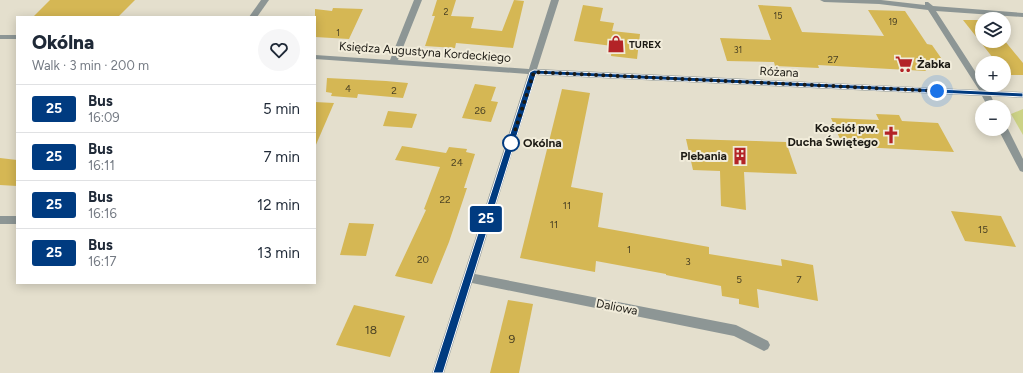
<!DOCTYPE html>
<html lang="en">
<head>
<meta charset="utf-8">
<style>
	:root { --surface:#fff; --page:#f6f6f7; --text:#1f2937; --muted:#747a83; --line:#e0e1e3 }
	body { margin:0; font-family:Figtree,sans-serif; background:var(--page); color:var(--text); height:100vh; display:flex; flex-direction:column; font-size:15px; white-space:nowrap }
	* { box-sizing:border-box; margin:0 }
	p { font-size:13px; color:var(--muted) }
	.icon { flex:none; width:22px; height:22px; fill:none; stroke:currentColor; stroke-width:2; stroke-linecap:round; stroke-linejoin:round }
	.map { position:relative; flex:1; overflow:hidden }
	.sheet { position:absolute; left:16px; top:16px; width:300px; height:268px; display:flex; flex-direction:column; background:var(--surface); border-radius:0px; box-shadow:0 2px 10px #0003 }
	.sheet>* { flex:none }
	.badge { padding:0 8px; border-radius:3px; font-size:14px; line-height:26px }
	.controls { position:absolute; left:975px; top:12px; display:grid; gap:8px }
	.controls a { display:grid; place-items:center; width:36px; height:36px; border-radius:50%; background:var(--surface); box-shadow:0 2px 10px #0003; font-size:20px }
	.you { position:absolute; width:20px; height:20px; margin:-10px; border:3px solid #fff; border-radius:50%; background:#1a73e8; box-shadow:0 0 0 6px #1a73e833 }
	.map>.badge { position:absolute; translate:-50% -50%; box-shadow:0 0 0 2px #fff }
	.round { display:grid; place-items:center; flex:none; width:42px; height:42px; border-radius:21px; background:var(--page) }
	.summary { display:flex; align-items:center; justify-content:space-between; height:68px; padding:0 16px }
	h1 { font-size:19px; font-weight:800; line-height:30px }
	ul { padding:0; list-style:none }
	li { display:flex; align-items:center; gap:12px; height:48px; padding:0 16px; border-top:1px solid var(--line) }
	li div { flex:1 }
	li b { display:block; font-size:15px }
	li em { font-style:normal }
	li .badge { min-width:44px; font-weight:700; text-align:center }
	.map>svg:first-child { display:block }
	.green { fill:#ccd286 }
	.building { fill:#d5b754 }
	.lines { fill:none; stroke-linecap:round; stroke-linejoin:round }
	.minor { fill:#8d9695; fill-rule:evenodd }
	.line { fill:#003b80; stroke:#fff }
	.walk { stroke:#1c1a14; stroke-width:4; stroke-dasharray:0 7.2 }
	.stop-dot { fill:#fff; stroke:#003b80; stroke-width:2 }
	.labels { text-anchor:middle; dominant-baseline:central; stroke-width:4; stroke-linejoin:round; paint-order:stroke }
	.far-number-label { font-size:9px; fill:#4a4124 }
	.far-poi-label { font-size:10px; font-weight:bold; fill:#1c1a14; stroke:#f1ecda; text-anchor:start }
	.number-label { font-size:10px; fill:#4a4124 }
	.street-label { font-size:12px; fill:#1c1a14; stroke:#f1ecda }
	.poi-label { font-size:12px; font-weight:bold; fill:#1c1a14; stroke:#f1ecda; text-anchor:end }
	.stop-label { font-size:12px; font-weight:bold; fill:#1c1a14; stroke:#f1ecda; text-anchor:start }
	.near-number-label { font-size:12px; fill:#4a4124 }
</style>
</head>
<body>
<div class="map">
<svg width="1023" height="373" viewBox="0 0 1023 373">
	<rect width="100%" height="100%" fill="#e4dfcd"/>
	<path class="green" d="M 1023,109 L 1023,135 L 1011,114 Z"/>
	<g class="building">
		<path d="M 50,0 L 135,0 L 118,17 L 33,17 Z"/>
		<path d="M 437,0 L 456,0 L 451,16 L 474,17 L 471,28 L 502,31 L 514,0 L 524,1 L 513,48 L 456,43 L 455,48 L 425,46 L 435,16 L 432,16 Z"/>
		<path d="M 583,5 L 603,8 L 600,21 L 614,23 L 612,31 L 640,34 L 637,59 L 611,56 L 612,46 L 574,41 Z"/>
		<path d="M 758,5 L 791,7 L 802,32 L 884,36 L 868,10 L 905,11 L 927,44 L 932,45 L 946,65 L 922,64 L 926,71 L 818,65 L 819,68 L 775,66 L 774,62 L 727,61 L 720,38 L 771,40 Z"/>
		<path d="M 333,8 L 363,9 L 349,39 L 315,37 L 315,9 L 332,11 Z"/>
		<path d="M 963,20 L 982,20 L 982,41 L 1004,40 L 1023,63 L 1023,75 L 1004,75 L 1004,63 L 997,63 Z"/>
		<path d="M 327,78 L 386,81 L 408,83 L 403,98 L 358,94 L 357,98 L 331,96 L 332,93 L 326,92 Z"/>
		<path d="M 475,84 L 496,87 L 491,101 L 498,102 L 491,122 L 462,118 Z"/>
		<path d="M 562,89 L 590,93 L 571,187 L 603,193 L 598,227 L 709,247 L 709,254 L 782,266 L 781,259 L 813,265 L 818,301 L 757,289 L 759,308 L 739,304 L 739,299 L 722,296 L 721,286 L 666,275 L 666,274 L 596,261 L 595,272 L 520,258 Z"/>
		<path d="M 315,102 L 334,103 L 315,147 Z"/>
		<path d="M 388,111 L 417,114 L 412,128 L 383,126 Z"/>
		<path d="M 876,114 L 899,115 L 902,121 L 938,123 L 954,152 L 843,146 L 831,118 L 879,120 Z"/>
		<path d="M 686,139 L 786,142 L 797,174 L 744,172 L 746,210 L 721,206 L 720,171 L 693,170 Z"/>
		<path d="M 402,146 L 446,153 L 449,147 L 467,149 L 466,152 L 475,154 L 464,188 L 467,188 L 449,242 L 432,284 L 395,276 L 426,210 L 424,209 L 440,167 L 395,160 Z"/>
		<path d="M 0,158 L 17,160 L 17,186 L 0,185 Z"/>
		<path d="M 951,211 L 1001,216 L 1016,247 L 965,241 Z"/>
		<path d="M 349,223 L 374,224 L 366,256 L 340,255 Z"/>
		<path d="M 508,300 L 533,304 L 519,373 L 490,373 Z"/>
		<path d="M 354,305 L 405,316 L 390,357 L 336,345 Z"/>
	</g>
	<g class="lines">
		<g class="minor">
			<path d="M 261,0 L 269,0 L 257,17 L 249,17 Z"/>
			<path d="M 414,0 L 422,0 L 398,60 L 529,69 L 551,0 L 559,0 L 537,69 L 979,90 L 928,10 L 879,4 L 824,2 L 820,0 L 881,0 L 925,5 L 925,2 L 928,2 L 933,6 L 1023,13 L 1023,17 L 936,11 L 982,82 L 982,85 L 984,85 L 988,91 L 1023,92 L 1023,98 L 991,96 L 996,107 L 988,107 L 982,96 L 536,75 L 475,274 L 736,325 L 768,341 L 770,345 L 768,349 L 764,351 L 734,336 L 472,283 L 444,373 L 432,373 L 528,74 L 315,59 L 315,55 L 390,60 Z"/>
			<rect x="0" y="35" width="17" height="4"/>
			<path d="M 1004,126 L 1008,129 L 1023,159 L 1023,172 L 1020,171 L 998,129 L 1004,129 Z"/>
			<rect x="0" y="216" width="17" height="8"/>
		</g>
	</g>
	<path class="line" d="M 534,70 L 1023,93 L 1023,97 L 536,74 L 443,373 L 433,373 L 530,72 Z"/>
	<g class="lines">
		<path class="walk" d="M 511,143 L 534,72 L 937,91"/>
	</g>
	<defs>
		<g id="shop-bare" transform="scale(1.38)"><path d="M-5-2.5h2.3a2.7 3.5 0 0 1 5.4 0H5L5.5 6h-11ZM-1.5-2.5h3a1.5 2.3 0 0 0-3 0Z" fill="#b32327" stroke="#f1ecda" stroke-width="2.5" paint-order="stroke"/></g>
		<g id="supermarket-bare" transform="scale(1.38)"><path d="M-6-5.5h2.5l.6 2H6L4.5 2H-2.5L-4.4-4H-6ZM-1.5 3.2a1.3 1.3 0 1 0 .1 0ZM3 3.2a1.3 1.3 0 1 0 .1 0Z" fill="#b32327" stroke="#f1ecda" stroke-width="2.5" paint-order="stroke"/></g>
		<g id="church-bare" transform="scale(1.38)"><path d="M-1.2-6h2.4v3.5h3.3v2.4h-3.3V6h-2.4V-.1h-3.3v-2.4h3.3Z" fill="#b32327" stroke="#f1ecda" stroke-width="2.5" paint-order="stroke"/></g>
		<g id="building-bare" transform="scale(1.38)"><path d="M-4-6H4V6H1V3H-1V6H-4ZM-2.5-4.3h1.7v1.8h-1.7ZM.8-4.3h1.7v1.8H.8ZM-2.5-1h1.7V.8h-1.7ZM.8-1h1.7V.8H.8Z" fill="#b32327" stroke="#f1ecda" stroke-width="2.5" paint-order="stroke"/></g>
	</defs>
	<g fill-rule="evenodd">
		<use href="#shop-bare" x="616" y="44"/>
		<use href="#supermarket-bare" x="904" y="64"/>
		<use href="#church-bare" x="891" y="135"/>
		<use href="#building-bare" x="740" y="156"/>
	</g>
	<circle class="stop-dot" cx="511" cy="143" r="8"/>
	<g class="labels">
		<g class="far-number-label">
			<text x="446" y="11">2</text>
			<text x="778" y="15">15</text>
			<text x="893" y="21">19</text>
			<text x="338" y="32">1</text>
			<text x="738" y="49">31</text>
		</g>
		<g class="far-poi-label">
			<text x="629" y="44">TUREX</text>
		</g>
		<g class="number-label">
			<text x="833" y="59">27</text>
			<text x="348" y="88">4</text>
			<text x="394" y="90">2</text>
			<text x="480" y="110">26</text>
			<text x="457" y="162">24</text>
			<text x="445" y="199">22</text>
			<text x="567" y="205">11</text>
			<text x="554" y="224">11</text>
			<text x="983" y="229">15</text>
			<text x="629" y="249">1</text>
			<text x="423" y="259">20</text>
			<text x="688" y="261">3</text>
			<text x="739" y="279">5</text>
			<text x="799" y="279">7</text>
		</g>
		<g class="street-label">
			<text transform="translate(425 52) rotate(4)">Księdza Augustyna Kordeckiego</text>
			<text transform="translate(779 72) rotate(3)">Różana</text>
			<text transform="translate(617 307) rotate(11)">Daliowa</text>
		</g>
		<g class="poi-label">
			<text x="917" y="64" text-anchor="start">Żabka</text>
			<text x="878" y="128">Kościół pw.<tspan x="878" dy="14">Ducha Świętego</tspan></text>
			<text x="727" y="156">Plebania</text>
		</g>
		<g class="stop-label">
			<text x="523" y="143">Okólna</text>
		</g>
		<g class="near-number-label">
			<text x="371" y="330">18</text>
			<text x="512" y="339">9</text>
		</g>
	</g>
</svg>
<div class="controls">
<a><svg class="icon" aria-label="layers" viewBox="0 0 24 24"><path d="M12 4l9 5-9 5-9-5zM3 14l9 5 9-5"/></svg></a>
<a>+</a>
<a>−</a>
</div>
<div class="you" style="left:937px;top:91px"></div>
<b class="badge" style="left:486px;top:219px;background:#003b80;color:#fff">25</b>
<section class="sheet">
<div class="summary"><div><h1>Okólna</h1><p>Walk · 3 min · 200 m</p></div><a class="round"><svg class="icon" aria-label="heart" viewBox="0 0 24 24"><path d="M12 20l-8-8c-3-5 5-10 8-4 3-6 11-1 8 4z"/></svg></a></div>
<ul>
<li><span class="badge" style="background:#003b80;color:#fff">25</span><div><b>Bus</b><p>16:09</p></div><em>5 min</em></li>
<li><span class="badge" style="background:#003b80;color:#fff">25</span><div><b>Bus</b><p>16:11</p></div><em>7 min</em></li>
<li><span class="badge" style="background:#003b80;color:#fff">25</span><div><b>Bus</b><p>16:16</p></div><em>12 min</em></li>
<li><span class="badge" style="background:#003b80;color:#fff">25</span><div><b>Bus</b><p>16:17</p></div><em>13 min</em></li>
</ul>
</section>
</div>
</body>
</html>
